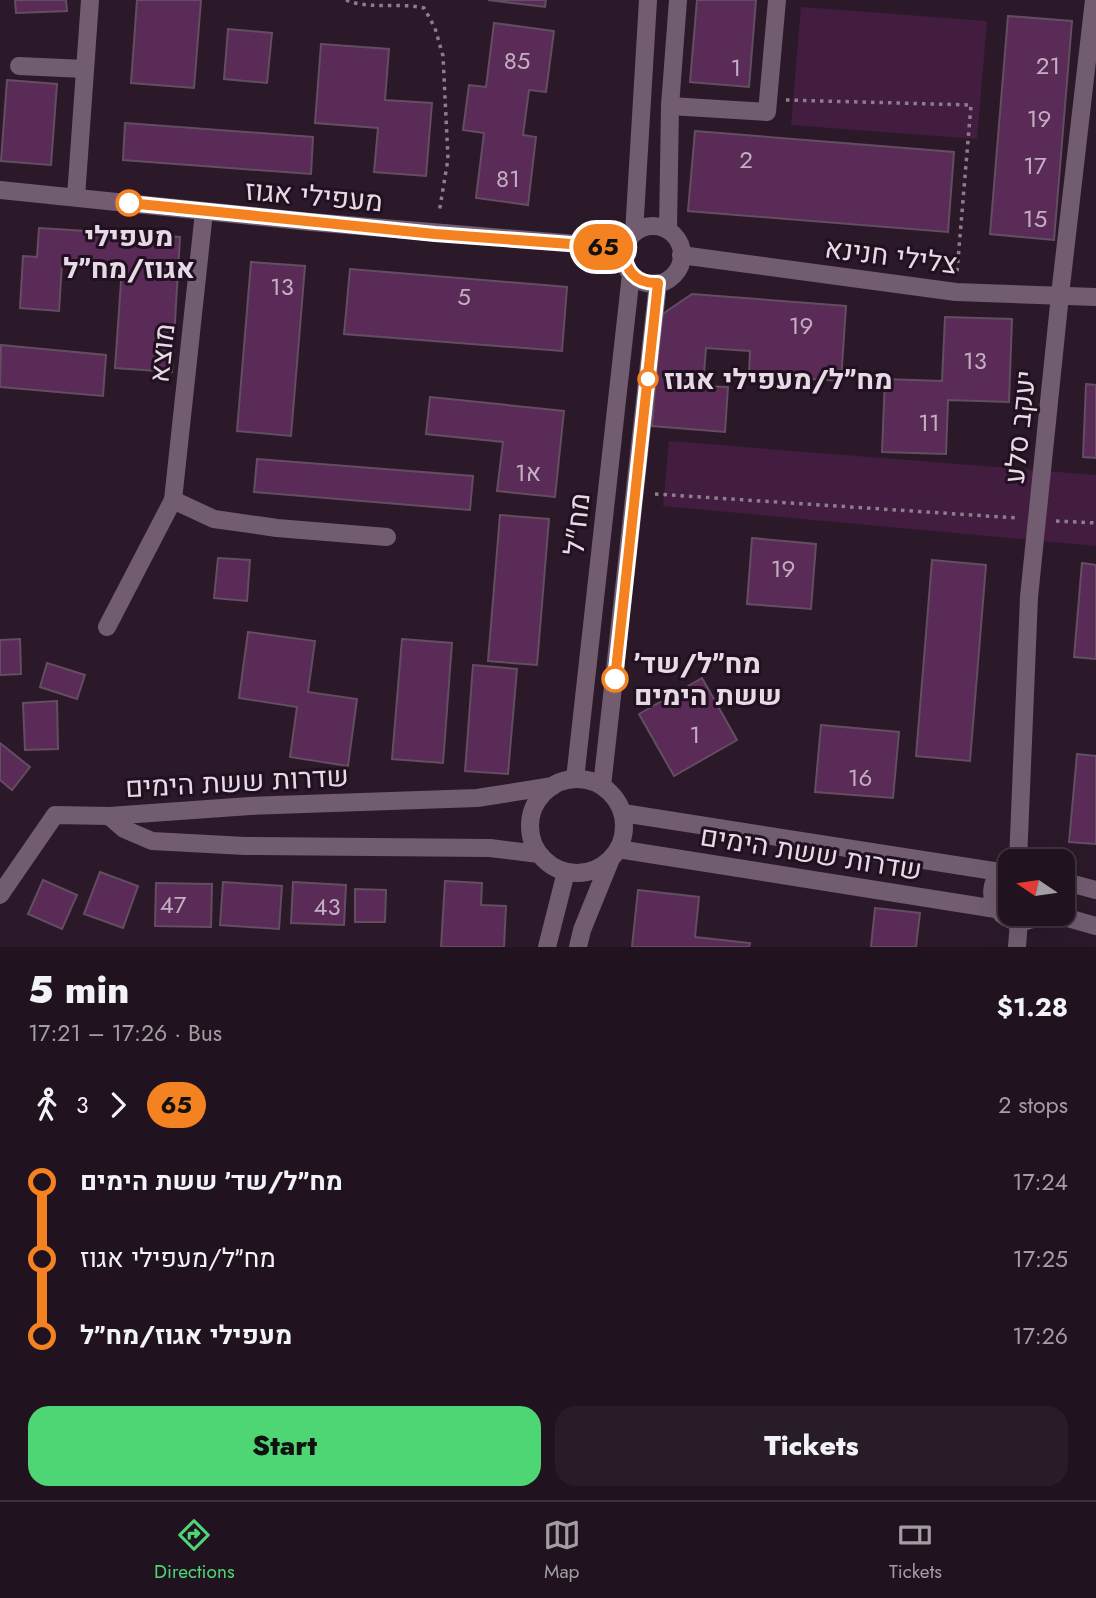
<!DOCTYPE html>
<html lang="en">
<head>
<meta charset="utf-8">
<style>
	:root { --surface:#20131f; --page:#281c28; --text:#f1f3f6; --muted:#a29ea4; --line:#3d323d; --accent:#4ed675 }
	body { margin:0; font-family:Jost,Heebo,sans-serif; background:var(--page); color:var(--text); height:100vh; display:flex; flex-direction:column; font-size:26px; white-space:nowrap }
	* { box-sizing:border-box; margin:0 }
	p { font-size:23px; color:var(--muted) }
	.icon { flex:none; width:38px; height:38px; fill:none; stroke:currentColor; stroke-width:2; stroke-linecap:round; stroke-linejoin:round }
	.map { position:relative; height:947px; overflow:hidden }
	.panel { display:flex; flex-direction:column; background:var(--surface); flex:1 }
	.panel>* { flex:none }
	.badge { padding:0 14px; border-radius:23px; font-size:24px; line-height:46px }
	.needle { width:46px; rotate:283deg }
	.tools { position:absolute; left:998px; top:849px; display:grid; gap:14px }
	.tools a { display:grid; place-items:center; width:77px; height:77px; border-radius:14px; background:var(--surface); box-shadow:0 7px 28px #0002,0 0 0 2px var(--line); font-size:35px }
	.map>.badge { position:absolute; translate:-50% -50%; box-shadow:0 0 0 4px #fff }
	.legs { display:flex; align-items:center; gap:10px; height:77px; padding:0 28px; font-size:23px }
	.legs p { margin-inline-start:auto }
	.summary { display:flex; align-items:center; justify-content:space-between; height:119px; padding:0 28px }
	h1 { font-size:38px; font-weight:800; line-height:52px }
	.primary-button { display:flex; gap:14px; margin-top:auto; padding:14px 28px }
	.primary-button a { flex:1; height:80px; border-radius:21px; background:var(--accent); color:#111; font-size:28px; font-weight:800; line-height:80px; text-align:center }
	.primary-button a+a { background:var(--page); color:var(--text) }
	ul { padding:0 28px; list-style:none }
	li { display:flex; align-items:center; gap:24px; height:77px; font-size:26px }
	li i { display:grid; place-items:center; width:10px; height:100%; margin:0 9px; background:currentColor }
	li i::after { content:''; width:18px; height:18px; margin:-9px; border:5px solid; border-radius:50%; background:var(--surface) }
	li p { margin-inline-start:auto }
	li:first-child i { background:linear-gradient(#0000 50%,currentColor 0) }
	li:last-child i { background:linear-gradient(currentColor 50%,#0000 0) }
	.menu { display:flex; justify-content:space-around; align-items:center; height:98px; border-top:2px solid var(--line); background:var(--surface); font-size:19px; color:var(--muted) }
	.menu a { display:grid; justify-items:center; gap:4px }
	.menu .on { color:var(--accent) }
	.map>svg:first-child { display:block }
	.green { fill:#421d40 }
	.building { fill:#592b56; stroke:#634e61; stroke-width:2 }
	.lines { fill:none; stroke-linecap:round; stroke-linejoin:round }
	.path { stroke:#8d7e8c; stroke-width:3.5; stroke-dasharray:3.5 5; stroke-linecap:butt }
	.minor { stroke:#725d70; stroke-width:18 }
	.line-1-casing { stroke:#fff; stroke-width:16 }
	.line-1 { stroke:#f58220; stroke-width:10 }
	.stop-1-dot { fill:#fff; stroke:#f58220; stroke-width:3.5 }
	.labels { text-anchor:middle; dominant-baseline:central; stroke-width:6; stroke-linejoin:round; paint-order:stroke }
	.number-label { font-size:24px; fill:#c4aec2 }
	.street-label { font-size:28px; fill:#e7dae6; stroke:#211020 }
	.stop-label { font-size:28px; font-weight:bold; fill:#e7dae6; stroke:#211020; text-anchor:start }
</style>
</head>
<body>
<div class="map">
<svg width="1096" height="947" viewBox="0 0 1096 947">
	<rect width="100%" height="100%" fill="#2b1929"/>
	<g class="green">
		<path d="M 801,7 L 987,21 L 977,139 L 791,125 Z"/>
		<path d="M 669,441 L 1096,475 L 1096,546 L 663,506 Z"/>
	</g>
	<g class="building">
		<path d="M 15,0 L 66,0 L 67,11 L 16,13 Z"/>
		<path d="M 137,0 L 201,0 L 194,88 L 131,83 Z"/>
		<path d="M 488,0 L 546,0 L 545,7 Z"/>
		<path d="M 697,0 L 756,0 L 749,87 L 690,82 Z"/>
		<path d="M 1008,16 L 1072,21 L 1054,240 L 990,234 Z"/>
		<path d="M 494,23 L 554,31 L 546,92 L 529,90 L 523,135 L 536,137 L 528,205 L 476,198 L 484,133 L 463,130 L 469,85 L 486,87 Z"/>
		<path d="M 228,29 L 272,33 L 267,83 L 224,79 Z"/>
		<path d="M 321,44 L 389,49 L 385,100 L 432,103 L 426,176 L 374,172 L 378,128 L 315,123 Z"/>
		<path d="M 7,80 L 57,84 L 51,165 L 1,161 Z"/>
		<path d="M 125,123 L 313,137 L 311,174 L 123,160 Z"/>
		<path d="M 695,131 L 954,152 L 948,232 L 688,211 Z"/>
		<path d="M 39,228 L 180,237 L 172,372 L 115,368 L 122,267 L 62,263 L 59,311 L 20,308 L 23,256 L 37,257 Z"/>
		<path d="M 251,262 L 305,266 L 291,436 L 237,431 Z"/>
		<path d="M 350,269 L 567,287 L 562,351 L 344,334 Z"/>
		<path d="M 692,294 L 846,306 L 841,381 L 749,375 L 750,351 L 706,348 L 703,386 L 728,387 L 725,432 L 652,426 L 661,315 Z"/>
		<path d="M 945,317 L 1012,319 L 1009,402 L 948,400 L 946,454 L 882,452 L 885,379 L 942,381 Z"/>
		<path d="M 1,345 L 106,355 L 103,396 L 0,387 Z"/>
		<path d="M 1086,384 L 1096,385 L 1096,458 L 1083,457 Z"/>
		<path d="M 430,397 L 564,411 L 555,497 L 497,491 L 503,442 L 426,434 Z"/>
		<path d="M 257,459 L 473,476 L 470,510 L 254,492 Z"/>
		<path d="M 500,515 L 549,519 L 537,665 L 488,661 Z"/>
		<path d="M 752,538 L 816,544 L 811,609 L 747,604 Z"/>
		<path d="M 218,558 L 250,560 L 247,601 L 214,598 Z"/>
		<path d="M 932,560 L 986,565 L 970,761 L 916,756 Z"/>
		<path d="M 1082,563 L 1096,565 L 1096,659 L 1074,657 Z"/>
		<path d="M 248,632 L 315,641 L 308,692 L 357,699 L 348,766 L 290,757 L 297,707 L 239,698 Z"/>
		<path d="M 20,639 L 21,674 L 0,675 L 0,640 Z"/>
		<path d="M 402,639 L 452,643 L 443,763 L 392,759 Z"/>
		<path d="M 47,663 L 85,675 L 77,699 L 40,687 Z"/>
		<path d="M 473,665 L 517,669 L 508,774 L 465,771 Z"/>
		<path d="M 702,678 L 737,740 L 674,776 L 639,714 Z"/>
		<path d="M 57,701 L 58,749 L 25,750 L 23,703 Z"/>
		<path d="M 821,725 L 899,732 L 893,798 L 815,792 Z"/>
		<path d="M 0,743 L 30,767 L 12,790 L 0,780 Z"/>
		<path d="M 1077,754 L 1096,756 L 1096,844 L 1069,842 Z"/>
		<path d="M 100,872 L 138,886 L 123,928 L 84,914 Z"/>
		<path d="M 43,880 L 77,895 L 62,929 L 28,914 Z"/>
		<path d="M 445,881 L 482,883 L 481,905 L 506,906 L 504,947 L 441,947 Z"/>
		<path d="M 223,882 L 282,886 L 279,929 L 220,925 Z"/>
		<path d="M 293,882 L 346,885 L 344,925 L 291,923 Z"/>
		<path d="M 156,883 L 212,884 L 211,927 L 155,926 Z"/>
		<path d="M 355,889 L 386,890 L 385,922 L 355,922 Z"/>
		<path d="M 638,890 L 699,897 L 695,937 L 750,943 L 749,947 L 632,947 Z"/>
		<path d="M 875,908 L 920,913 L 916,947 L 871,947 Z"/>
	</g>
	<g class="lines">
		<g class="path">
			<path d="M 346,0 C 370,10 398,2 424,8 L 435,28 L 443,56 L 448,159 L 439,213"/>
			<path d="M 786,100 L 971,105 L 957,272"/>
			<path d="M 655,494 L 1017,518"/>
			<path d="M 1056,521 L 1096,523"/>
		</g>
		<g class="minor">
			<path d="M 19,66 L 85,69"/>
			<path d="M 670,106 L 767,112 L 777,0"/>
			<path d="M 0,190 L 311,222 L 625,248"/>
			<path d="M 76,197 L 90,0"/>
			<circle cx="653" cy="255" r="29"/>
			<path d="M 668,230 L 670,106 L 678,0"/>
			<path d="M 634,233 L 648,0"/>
			<path d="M 681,255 L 956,292 L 1096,297"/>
			<path d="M 173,500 L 214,519 L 277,528 L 387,537"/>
			<path d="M 107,627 L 173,500 L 204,212"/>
			<path d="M 575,779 L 631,274"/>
			<circle cx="577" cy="826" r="47"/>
			<path d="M 602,786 L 658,283"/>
			<path d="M 623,813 L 1000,872"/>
			<path d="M 109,816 L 124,829 L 152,841 L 245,846 L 490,848 L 539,854"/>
			<path d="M 618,849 L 996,909"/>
			<path d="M 1018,861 L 1029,597 L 1060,295 L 1094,0"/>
			<path d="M 1007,867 C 971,892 1008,940 1040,914"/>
			<path d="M 1062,881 L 1096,890"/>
			<path d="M 0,895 L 55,815 L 109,816 L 250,806 L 477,798 L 553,786"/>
			<path d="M 1054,914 L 1096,926"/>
			<path d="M 547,947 L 566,872"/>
			<path d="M 578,947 L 582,930 L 610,861"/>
			<path d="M 1017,947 L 1019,921"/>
		</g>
	</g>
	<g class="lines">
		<g class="line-1-casing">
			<path id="line-1" d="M 129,203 L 435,234 L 625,248 C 623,270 636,284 658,283 L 615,679"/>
		</g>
		<use href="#line-1" class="line-1"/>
	</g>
	<g class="stop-1-dot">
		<circle cx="129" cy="203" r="12"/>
		<circle cx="648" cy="379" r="9"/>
		<circle cx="615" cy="679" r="12"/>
	</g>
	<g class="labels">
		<g class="number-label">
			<text x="517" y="60">85</text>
			<text x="1048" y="65">21</text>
			<text x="736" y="67">1</text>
			<text x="1039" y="118">19</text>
			<text x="746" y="159">2</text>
			<text x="1035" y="165">17</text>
			<text x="508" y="178">81</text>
			<text x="1035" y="218">15</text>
			<text x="282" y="286">13</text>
			<text x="464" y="296">5</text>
			<text x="801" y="325">19</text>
			<text x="975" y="360">13</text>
			<text x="929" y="422">11</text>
			<text x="528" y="472">1א</text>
			<text x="783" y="568">19</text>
			<text x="695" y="734">1</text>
			<text x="860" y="777">16</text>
			<text x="173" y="904">47</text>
			<text x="327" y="906">43</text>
		</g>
		<g class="street-label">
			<text transform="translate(314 196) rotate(5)">מעפילי אגוז</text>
			<text transform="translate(891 256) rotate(7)">צלילי חנינא</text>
			<text transform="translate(162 353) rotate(-84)">מוצא</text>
			<text transform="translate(1020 427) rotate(-84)">יעקב סלע</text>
			<text transform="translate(577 524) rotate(-84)">מח"ל</text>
			<text transform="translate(237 782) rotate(-3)">שדרות ששת הימים</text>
			<text transform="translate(811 853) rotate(9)">שדרות ששת הימים</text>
		</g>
		<g class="stop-label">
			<text x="129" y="236" text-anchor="middle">מעפילי<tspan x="129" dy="32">אגוז/מח״ל</tspan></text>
			<text x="664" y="379">מח״ל/מעפילי אגוז</text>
			<text x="634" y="663">מח״ל/שד׳<tspan x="634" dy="32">ששת הימים</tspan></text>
		</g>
	</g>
</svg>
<div class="tools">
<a><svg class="needle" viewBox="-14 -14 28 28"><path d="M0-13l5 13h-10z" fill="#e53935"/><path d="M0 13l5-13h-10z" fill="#a29ea4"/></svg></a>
</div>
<b class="badge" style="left:603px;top:247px;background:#f58220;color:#111">65</b>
</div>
<section class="panel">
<div class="summary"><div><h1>5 min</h1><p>17:21 – 17:26 · Bus</p></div><b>$1.28</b></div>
<div class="legs"><svg class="icon" aria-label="walk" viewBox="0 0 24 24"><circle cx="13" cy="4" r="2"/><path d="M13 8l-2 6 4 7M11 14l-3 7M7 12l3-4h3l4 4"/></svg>3<svg class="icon" aria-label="forward" viewBox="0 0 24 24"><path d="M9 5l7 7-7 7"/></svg><b class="badge" style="background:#f58220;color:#111">65</b><p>2 stops</p></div>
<ul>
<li><i style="color:#f58220"></i><b>מח״ל/שד׳ ששת הימים</b><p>17:24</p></li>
<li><i style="color:#f58220"></i><span>מח״ל/מעפילי אגוז</span><p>17:25</p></li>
<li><i style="color:#f58220"></i><b>מעפילי אגוז/מח״ל</b><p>17:26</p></li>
</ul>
<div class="primary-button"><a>Start</a><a>Tickets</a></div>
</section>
<nav class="menu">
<a class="on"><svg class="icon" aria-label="directions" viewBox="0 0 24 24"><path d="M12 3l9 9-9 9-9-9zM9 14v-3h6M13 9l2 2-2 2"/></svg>Directions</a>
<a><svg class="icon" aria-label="map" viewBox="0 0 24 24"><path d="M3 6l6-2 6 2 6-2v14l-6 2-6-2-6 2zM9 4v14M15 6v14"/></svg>Map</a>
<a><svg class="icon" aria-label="tickets" viewBox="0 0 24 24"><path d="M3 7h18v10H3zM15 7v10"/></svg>Tickets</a>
</nav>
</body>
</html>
